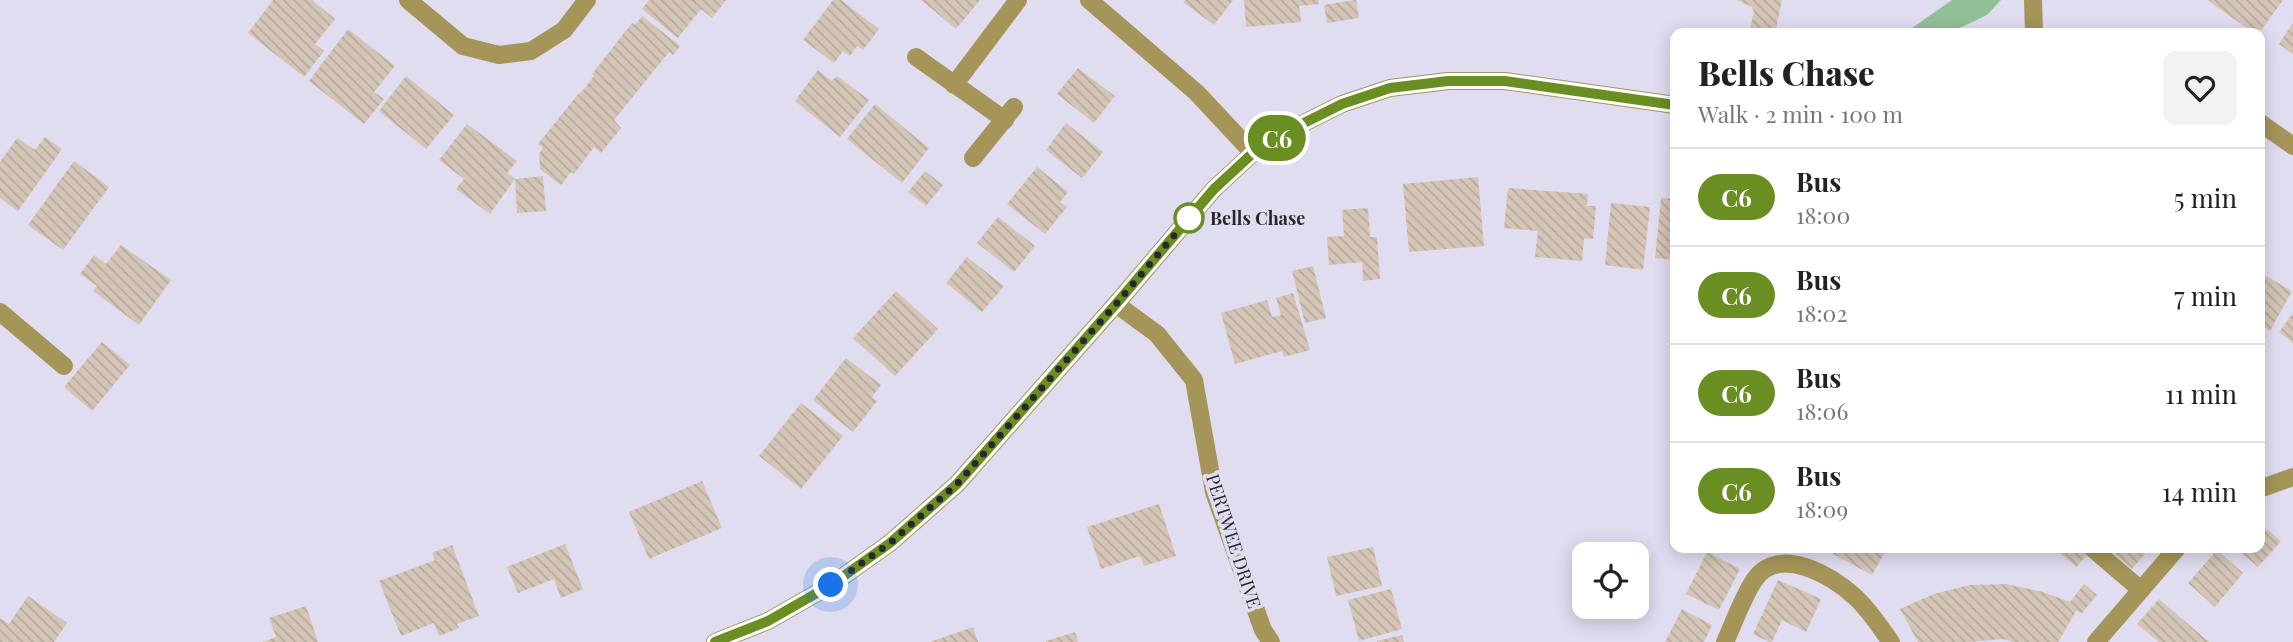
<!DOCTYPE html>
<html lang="en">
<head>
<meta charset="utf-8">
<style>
	:root { --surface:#fff; --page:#f2f2f2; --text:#222; --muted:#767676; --line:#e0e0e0 }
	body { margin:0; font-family:"Playfair Display",serif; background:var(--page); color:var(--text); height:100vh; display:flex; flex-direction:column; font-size:26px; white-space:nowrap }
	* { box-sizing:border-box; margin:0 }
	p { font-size:23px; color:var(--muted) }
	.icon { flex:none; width:38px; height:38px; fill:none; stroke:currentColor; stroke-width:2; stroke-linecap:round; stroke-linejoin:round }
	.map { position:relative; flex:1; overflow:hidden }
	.side { position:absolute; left:1670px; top:28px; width:595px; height:525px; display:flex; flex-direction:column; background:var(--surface); border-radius:14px; box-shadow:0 4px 18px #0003 }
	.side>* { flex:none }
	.badge { padding:0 14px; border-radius:23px; font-size:24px; line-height:46px }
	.controls { position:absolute; left:1572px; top:542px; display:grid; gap:14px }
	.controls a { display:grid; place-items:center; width:77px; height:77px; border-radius:14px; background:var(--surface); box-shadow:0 4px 18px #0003; font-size:35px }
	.you { position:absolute; width:35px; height:35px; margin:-18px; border:5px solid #fff; border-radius:50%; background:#1a73e8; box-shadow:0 0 0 10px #1a73e833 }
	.map>.badge { position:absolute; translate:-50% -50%; box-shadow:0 0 0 4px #fff }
	.round { display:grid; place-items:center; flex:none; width:74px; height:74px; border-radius:14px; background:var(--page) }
	.headline { display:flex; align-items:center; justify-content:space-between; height:119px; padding:0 28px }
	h1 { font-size:33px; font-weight:800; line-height:52px }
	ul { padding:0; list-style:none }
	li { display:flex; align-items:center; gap:21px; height:98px; padding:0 28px; border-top:2px solid var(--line) }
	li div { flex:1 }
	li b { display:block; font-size:26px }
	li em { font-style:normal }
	li .badge { min-width:77px; font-weight:700; text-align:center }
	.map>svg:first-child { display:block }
	.grass { fill:#92c097 }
	.building { fill:url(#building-back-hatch) }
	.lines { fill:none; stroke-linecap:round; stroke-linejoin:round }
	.minor { stroke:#a69559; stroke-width:18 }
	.line-casing { stroke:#fff; stroke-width:16 }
	.line { stroke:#6b8e23; stroke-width:10 }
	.walk { stroke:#28272e; stroke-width:7; stroke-dasharray:0 12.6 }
	.stop-dot { fill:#fff; stroke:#6b8e23; stroke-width:3.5 }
	.labels { text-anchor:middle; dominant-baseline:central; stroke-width:7; stroke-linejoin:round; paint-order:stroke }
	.stop-label { font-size:18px; font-weight:bold; fill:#28272e; stroke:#e0ddf1; text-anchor:start }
	.street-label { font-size:18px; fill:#28272e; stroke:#e0ddf1 }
</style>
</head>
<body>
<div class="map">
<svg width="2293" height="642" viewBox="0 0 2293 642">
	<defs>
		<pattern id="building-back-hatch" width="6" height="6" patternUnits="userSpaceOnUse" patternTransform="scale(1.75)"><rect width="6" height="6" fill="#d4c5b6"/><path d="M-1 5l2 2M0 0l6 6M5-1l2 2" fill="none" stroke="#b6a99d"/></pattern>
	</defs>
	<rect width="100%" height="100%" fill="#e0ddf1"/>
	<path class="grass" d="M 1952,0 L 2001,0 L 1987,15 L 1951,32 L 1905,33 Z"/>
	<g class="building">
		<path d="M 273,0 L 312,0 L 335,19 L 315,44 L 324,51 L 304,77 L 248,33 Z"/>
		<path d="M 649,0 L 726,0 L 712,18 L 701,9 L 678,38 L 642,9 Z"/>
		<path d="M 833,0 L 841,0 L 879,29 L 863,50 L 857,46 L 850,56 L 843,51 L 834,63 L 803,40 Z"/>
		<path d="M 921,0 L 980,0 L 956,29 Z"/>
		<path d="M 1185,0 L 1233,0 L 1214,25 L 1183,2 Z"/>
		<path d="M 1244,0 L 1319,0 L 1319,4 L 1299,6 L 1301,22 L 1246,27 Z"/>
		<path d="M 1354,0 L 1356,0 L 1359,18 L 1327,23 L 1324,5 Z"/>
		<path d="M 1737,0 L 1782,0 L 1775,33 L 1749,33 L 1754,12 L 1752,7 Z"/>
		<path d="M 2207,0 L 2283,0 L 2259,33 L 2254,33 Z"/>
		<path d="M 642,16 L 680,46 L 673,55 L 669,52 L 614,120 L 621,128 L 601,153 L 594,147 L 574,174 L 571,172 L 561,185 L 540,169 L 539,154 L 543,148 L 538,144 L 579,93 L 580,94 L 594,76 L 592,74 L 632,23 L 635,25 Z"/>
		<path d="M 2293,23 L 2293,54 L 2279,44 Z"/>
		<path d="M 348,29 L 395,66 L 374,92 L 384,99 L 364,124 L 309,81 Z"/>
		<path d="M 1078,68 L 1115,96 L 1094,123 L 1057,94 Z"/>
		<path d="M 818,70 L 832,81 L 837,76 L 869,100 L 840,137 L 795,101 Z"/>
		<path d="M 406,76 L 454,115 L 426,149 L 379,111 Z"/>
		<path d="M 875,104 L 929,148 L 902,183 L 847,139 Z"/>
		<path d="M 1066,123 L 1103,152 L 1082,178 L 1046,150 Z"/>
		<path d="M 467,124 L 517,161 L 507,173 L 515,179 L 543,176 L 546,211 L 517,213 L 515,179 L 490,214 L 456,189 L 464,179 L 439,160 Z"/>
		<path d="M 45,137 L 62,149 L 18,211 L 0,198 L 0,162 L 17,138 L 35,150 Z"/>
		<path d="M 74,161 L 109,187 L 63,250 L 28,225 Z"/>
		<path d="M 1037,167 L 1068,192 L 1060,202 L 1067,207 L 1045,234 L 1007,204 Z"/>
		<path d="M 925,171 L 943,185 L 926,206 L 908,192 Z"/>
		<path d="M 1478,177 L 1484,246 L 1409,252 L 1403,184 Z"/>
		<path d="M 1508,188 L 1588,194 L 1587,206 L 1596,206 L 1593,239 L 1584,238 L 1582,261 L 1535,257 L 1538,231 L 1504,228 Z"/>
		<path d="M 1661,198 L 1675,199 L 1675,260 L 1655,258 Z"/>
		<path d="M 1611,203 L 1650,207 L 1643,270 L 1605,265 Z"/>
		<path d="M 1368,208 L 1370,237 L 1377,237 L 1380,279 L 1363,281 L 1362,262 L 1329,265 L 1327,237 L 1344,236 L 1342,210 Z"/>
		<path d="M 998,217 L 1035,246 L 1014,272 L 977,243 Z"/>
		<path d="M 121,245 L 171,280 L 139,325 L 93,291 L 97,286 L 80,274 L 94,255 L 106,264 Z"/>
		<path d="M 967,257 L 1004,286 L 982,312 L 946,283 Z"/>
		<path d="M 1313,266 L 1326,318 L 1305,323 L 1292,271 Z"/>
		<path d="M 2259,272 L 2292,291 L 2270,331 L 2259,325 Z"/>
		<path d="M 896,291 L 938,329 L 895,376 L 853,338 Z"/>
		<path d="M 1293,293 L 1310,350 L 1284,357 L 1282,351 L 1235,364 L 1221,313 L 1267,300 L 1272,317 L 1281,315 L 1276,298 Z"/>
		<path d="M 2293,313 L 2293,343 L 2279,332 Z"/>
		<path d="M 102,342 L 130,365 L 92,411 L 64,387 Z"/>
		<path d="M 846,358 L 881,385 L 872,397 L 877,401 L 853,432 L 813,400 Z"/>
		<path d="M 801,403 L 843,436 L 801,489 L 759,456 Z"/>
		<path d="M 702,481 L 722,528 L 649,559 L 629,512 Z"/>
		<path d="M 1159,504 L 1176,556 L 1144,566 L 1140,556 L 1101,569 L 1087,527 Z"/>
		<path d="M 2259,523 L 2281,541 L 2258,567 L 2236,548 L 2259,548 Z"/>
		<path d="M 565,544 L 583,589 L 561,598 L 554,579 L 518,593 L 507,567 Z"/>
		<path d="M 452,545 L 479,616 L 457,624 L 459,628 L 439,636 L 434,623 L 401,636 L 379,581 L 435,560 L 432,553 Z"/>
		<path d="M 1373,547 L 1382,586 L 1336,596 L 1327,557 Z"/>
		<path d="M 1836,548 L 1887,548 L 1872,575 L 1833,554 Z"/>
		<path d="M 2054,548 L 2079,548 L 2087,555 L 2076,567 Z"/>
		<path d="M 2108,548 L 2150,548 L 2132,569 Z"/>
		<path d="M 2217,550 L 2243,573 L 2215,607 L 2188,583 Z"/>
		<path d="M 1707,552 L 1740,569 L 1719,610 L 1686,594 Z"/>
		<path d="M 1778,580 L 1821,599 L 1806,632 L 1782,620 L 1772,642 L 1769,642 L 1753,634 Z"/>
		<path d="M 2006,584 L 2043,592 L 2070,602 L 2084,584 L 2097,595 L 2082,613 L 2076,611 L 2058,642 L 2014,642 L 2002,639 L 1970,642 L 1918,642 L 1900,609 L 1934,594 L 1969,585 Z"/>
		<path d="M 1391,589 L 1402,629 L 1359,641 L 1348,600 Z"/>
		<path d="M 28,596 L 67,623 L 54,642 L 0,642 L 0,618 L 9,624 Z"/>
		<path d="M 2159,599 L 2209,642 L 2159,642 L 2137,624 Z"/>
		<path d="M 306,606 L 318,642 L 263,642 L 276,637 L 269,618 Z"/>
		<path d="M 1682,609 L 1712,625 L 1704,642 L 1665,642 Z"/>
		<path d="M 973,627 L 978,642 L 930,642 Z"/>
		<path d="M 1075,632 L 1078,642 L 1046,642 L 1046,641 Z"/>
		<path d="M 1402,635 L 1404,642 L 1377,642 L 1377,641 Z"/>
	</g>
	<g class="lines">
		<g class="minor">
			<path d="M 408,0 L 463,46 L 499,55 L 531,51 L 564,30 L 587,0"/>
			<path d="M 1089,0 L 1197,93 L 1253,153"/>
			<path d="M 2033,0 L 2034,33"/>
			<path d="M 916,57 L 1005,120"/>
			<path d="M 954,85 L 1018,0"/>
			<path d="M 2259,122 L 2293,146"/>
			<path d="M 973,158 L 1014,107"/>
			<path d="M 1116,304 L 1157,334 L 1194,380 L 1214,492 L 1263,630 L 1271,642"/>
			<path d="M 0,312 L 64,366"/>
			<path d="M 2259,489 L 2293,477"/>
			<path d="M 2092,548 L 2141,590"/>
			<path d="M 715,642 L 768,621 L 831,585 L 890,543 L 957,484 L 1116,304 L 1214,189 L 1253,153 L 1296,127 L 1342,104 L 1390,88 L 1448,81 L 1505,81 L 1675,105"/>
			<path d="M 1725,642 C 1734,623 1743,596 1755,579 C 1779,545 1831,575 1854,596 C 1868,608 1880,627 1891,642"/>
			<path d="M 2096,642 L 2177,548"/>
		</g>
	</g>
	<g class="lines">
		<g class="line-casing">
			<path id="line" d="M 715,642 L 768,621 L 831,585 L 890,543 L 957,484 L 1116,304 L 1214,189 L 1253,153 L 1296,127 L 1342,104 L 1390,88 L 1448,81 L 1505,81 L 1675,105"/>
		</g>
		<use href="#line" class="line"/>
		<path class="walk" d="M 831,585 L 890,543 L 957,484 L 1116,304 L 1189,218"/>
	</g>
	<circle class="stop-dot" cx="1189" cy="218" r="14"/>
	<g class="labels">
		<g class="stop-label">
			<text x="1210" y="218">Bells Chase</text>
		</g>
		<g class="street-label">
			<text transform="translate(1234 541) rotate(72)">PERTWEE DRIVE</text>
		</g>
	</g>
</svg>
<div class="controls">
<a><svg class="icon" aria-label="locate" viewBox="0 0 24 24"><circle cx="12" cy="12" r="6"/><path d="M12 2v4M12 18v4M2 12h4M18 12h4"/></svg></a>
</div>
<div class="you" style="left:831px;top:585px"></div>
<b class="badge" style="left:1277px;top:138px;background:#6b8e23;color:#fff">C6</b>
<section class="side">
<div class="headline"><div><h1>Bells Chase</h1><p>Walk · 2 min · 100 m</p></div><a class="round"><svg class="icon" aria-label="heart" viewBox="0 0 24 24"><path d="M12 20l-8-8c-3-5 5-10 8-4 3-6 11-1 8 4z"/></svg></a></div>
<ul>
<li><span class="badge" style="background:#6b8e23;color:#fff">C6</span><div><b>Bus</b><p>18:00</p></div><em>5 min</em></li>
<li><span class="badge" style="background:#6b8e23;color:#fff">C6</span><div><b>Bus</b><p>18:02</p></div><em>7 min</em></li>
<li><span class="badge" style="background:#6b8e23;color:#fff">C6</span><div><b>Bus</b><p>18:06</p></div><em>11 min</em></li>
<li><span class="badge" style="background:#6b8e23;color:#fff">C6</span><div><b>Bus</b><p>18:09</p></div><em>14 min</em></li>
</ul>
</section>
</div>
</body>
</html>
